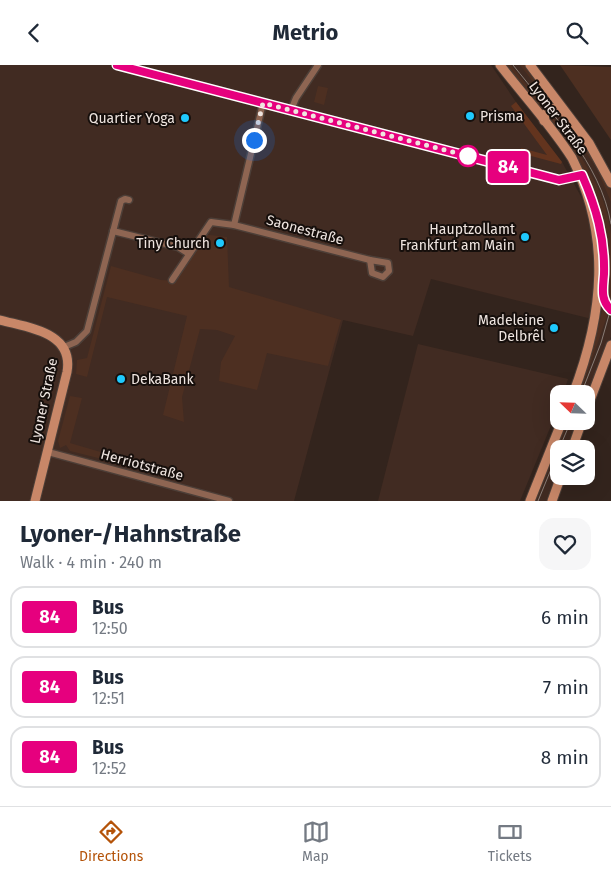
<!DOCTYPE html>
<html lang="en">
<head>
<meta charset="utf-8">
<style>
	:root { --surface:#fff; --page:#f6f6f7; --text:#1f2937; --muted:#747a83; --line:#e0e1e3; --accent:#b45309 }
	body { margin:0; font-family:"Fira Sans",sans-serif; background:var(--page); color:var(--text); height:100vh; display:flex; flex-direction:column; font-size:19px; white-space:nowrap }
	* { box-sizing:border-box; margin:0 }
	p { font-size:16px; color:var(--muted) }
	.icon { flex:none; width:28px; height:28px; fill:none; stroke:currentColor; stroke-width:2; stroke-linecap:round; stroke-linejoin:round }
	.map { position:relative; height:436px; overflow:hidden }
	.side { display:flex; flex-direction:column; background:var(--surface); flex:1 }
	.side>* { flex:none }
	.badge { padding:0 10px; border-radius:4px; font-size:18px; line-height:32px }
	.needle { width:32px; rotate:293deg }
	.tools { position:absolute; left:550px; top:320px; display:grid; gap:10px }
	.tools a { display:grid; place-items:center; width:45px; height:45px; border-radius:10px; background:var(--surface); box-shadow:0 5px 20px #0002; font-size:25px }
	.you { position:absolute; width:25px; height:25px; margin:-12px; border:4px solid #fff; border-radius:50%; background:#1a73e8; box-shadow:0 0 0 8px #1a73e833 }
	.map>.badge { position:absolute; translate:-50% -50%; box-shadow:0 0 0 2px #fff }
	.round { display:grid; place-items:center; flex:none; width:52px; height:52px; border-radius:15px; background:var(--page) }
	.overview { display:flex; align-items:center; justify-content:space-between; height:85px; padding:0 20px }
	h1 { font-size:24px; font-weight:700; line-height:38px }
	ul { padding:0; list-style:none }
	li { display:flex; align-items:center; gap:15px; height:62px; margin:0 10px 8px; padding:0 10px; border:2px solid var(--line); border-radius:15px }
	li div { flex:1 }
	li b { display:block; font-size:19px }
	li em { font-style:normal }
	li .badge { min-width:55px; font-weight:700; text-align:center }
	header { display:flex; justify-content:space-between; align-items:center; height:65px; padding:0 20px; background:var(--surface); font-size:22px; font-weight:700 }
	.tab-bar { display:flex; justify-content:space-around; align-items:center; height:70px; border-top:1px solid var(--line); background:var(--surface); font-size:14px; color:var(--muted) }
	.tab-bar a { display:grid; justify-items:center; gap:2px }
	.tab-bar .current { color:var(--accent) }
	.map>svg:first-child { display:block }
	.built { fill:#412b22 }
	.green { fill:#4d2f21 }
	.water { fill:#63341e }
	.lines { fill:none; stroke-linecap:round; stroke-linejoin:round }
	.minor-casing { stroke:#4d3f38; stroke-width:9 }
	.secondary-casing { stroke:#4d3f38; stroke-width:11 }
	.minor { stroke:#8e6552; stroke-width:6 }
	.secondary { stroke:#c88768; stroke-width:9 }
	.tram { stroke:#8a7e77; stroke-width:1 }
	.line-casing { stroke:#fff; stroke-width:11 }
	.line { stroke:#e6007e; stroke-width:8 }
	.walk { stroke:#efe5e0; stroke-width:5; stroke-dasharray:0 9 }
	.poi-dot { fill:#1fc9fd; stroke:#160f0c; stroke-width:2 }
	.stop-dot { fill:#fff; stroke:#e6007e; stroke-width:2.5 }
	.labels { text-anchor:middle; dominant-baseline:central; stroke-width:4; stroke-linejoin:round; paint-order:stroke }
	.poi-label { font-size:14px; fill:#efe5e0; stroke:#160f0c; text-anchor:end }
	.street-label { font-size:14px; fill:#efe5e0; stroke:#160f0c }
</style>
</head>
<body>
<header><svg class="icon" aria-label="back" viewBox="0 0 24 24"><path d="M15 5l-7 7 7 7"/></svg>Metrio<svg class="icon" aria-label="search" viewBox="0 0 24 24"><circle cx="10" cy="10" r="6"/><path d="M15 15l6 6"/></svg></header>
<div class="map">
<svg width="611" height="436" viewBox="0 0 611 436">
	<rect width="100%" height="100%" fill="#33241d"/>
	<g class="built">
		<path d="M 0,0 L 491,0 L 516,37 L 562,97 L 584,137 L 593,176 L 608,176 L 599,144 L 587,112 L 552,49 L 557,47 L 579,73 L 611,124 L 611,272 L 586,338 L 586,329 L 577,329 L 590,292 L 600,256 L 431,214 L 413,271 L 343,255 L 294,436 L 0,436 Z"/>
		<path d="M 504,0 L 526,0 L 552,40 L 544,42 L 542,47 Z"/>
		<path d="M 418,279 L 568,314 L 563,329 L 559,329 L 559,341 L 520,436 L 378,436 Z"/>
		<path d="M 566,356 L 579,356 L 568,384 L 559,384 L 559,408 L 548,436 L 534,436 Z"/>
	</g>
	<g class="green">
		<path d="M 504,0 L 511,0 L 544,42 L 542,47 Z"/>
		<path d="M 520,0 L 526,0 L 560,43 L 551,40 Z"/>
		<path d="M 560,0 L 611,2 L 611,75 Z"/>
		<path d="M 318,21 L 328,23 L 324,40 L 314,37 Z"/>
		<path d="M 557,47 C 568,53 605,109 610,121 C 611,126 611,132 611,137 L 596,102 Z"/>
		<path d="M 551,50 C 578,85 606,124 611,169 C 611,190 611,213 611,235 L 610,240 L 608,236 C 611,161 591,113 549,54 Z"/>
		<path d="M 201,169 L 227,172 L 229,222 L 341,255 L 328,301 L 267,288 L 257,325 L 219,316 L 221,297 L 235,271 L 217,265 L 200,264 L 182,332 L 184,357 L 163,350 L 187,251 L 107,232 L 87,312 L 76,309 L 77,295 L 87,293 L 111,201 L 161,215 L 176,216 L 191,192 Z"/>
		<path d="M 603,243 L 608,248 L 580,329 L 577,329 L 590,292 Z"/>
		<path d="M 70,331 L 82,333 L 70,378 L 104,388 L 102,394 L 70,386 L 66,380 L 60,383 L 58,376 Z"/>
		<path d="M 566,356 L 569,356 L 536,436 L 534,436 Z"/>
	</g>
	<path class="water" d="M 516,37 L 562,97 L 561,99 L 520,88 L 521,83 L 547,90 L 511,41 Z"/>
	<g class="lines">
		<g class="minor-casing">
			<g id="minor">
				<path d="M 117,0 L 559,115 L 582,110"/>
				<path d="M 291,45 L 296,33 L 318,0"/>
				<path d="M 234,160 L 370,195"/>
				<path d="M 113,166 L 178,182 L 189,189"/>
				<path d="M 370,195 L 388,198 L 389,206 L 383,212 L 372,208 Z"/>
				<path d="M 172,215 L 211,157 L 234,160 L 263,38"/>
				<path d="M 64,282 L 76,277 L 87,266 L 121,136 L 125,134 L 129,135"/>
				<path d="M 48,387 L 229,436"/>
			</g>
		</g>
		<g class="secondary-casing">
			<g id="secondary">
				<path d="M 500,0 C 524,31 551,60 572,93 C 611,171 604,248 573,329"/>
				<path d="M 530,0 L 589,78 L 611,118"/>
				<path d="M 544,56 L 546,48 C 553,41 558,43 565,48"/>
				<path d="M 603,231 L 611,245"/>
				<path d="M 0,255 C 29,263 74,267 67,307 L 35,436"/>
				<path d="M 586,346 L 611,280"/>
				<path d="M 572,384 L 582,356"/>
				<path d="M 530,436 L 562,356"/>
				<path d="M 552,436 L 561,411"/>
			</g>
		</g>
		<use href="#minor" class="minor"/>
		<use href="#secondary" class="secondary"/>
		<g class="tram">
			<path d="M 513,0 C 550,47 601,98 611,159"/>
			<path d="M 581,329 L 601,278 L 611,243"/>
			<path d="M 559,384 L 571,356"/>
			<path d="M 538,436 L 559,385"/>
		</g>
	</g>
	<g class="lines">
		<g class="line-casing">
			<path id="line" d="M 117,0 L 559,115 L 582,110 C 596,142 605,173 604,209 C 603,223 600,235 611,245"/>
		</g>
		<use href="#line" class="line"/>
		<path class="walk" d="M 254,75 L 263,38 L 468,91"/>
	</g>
	<g class="poi-dot">
		<circle cx="470" cy="51" r="5"/>
		<circle cx="185" cy="53" r="5"/>
		<circle cx="525" cy="172" r="5"/>
		<circle cx="220" cy="178" r="5"/>
		<circle cx="554" cy="263" r="5"/>
		<circle cx="121" cy="314" r="5"/>
	</g>
	<circle class="stop-dot" cx="468" cy="91" r="10"/>
	<g class="labels">
		<g class="poi-label">
			<text x="480" y="51" text-anchor="start">Prisma</text>
			<text x="175" y="53">Quartier Yoga</text>
			<text x="515" y="164">Hauptzollamt<tspan x="515" dy="16">Frankfurt am Main</tspan></text>
			<text x="210" y="178">Tiny Church</text>
			<text x="544" y="255">Madeleine<tspan x="544" dy="16">Delbrêl</tspan></text>
			<text x="131" y="314" text-anchor="start">DekaBank</text>
		</g>
		<g class="street-label">
			<text transform="translate(558 53) rotate(53)">Lyoner Straße</text>
			<text transform="translate(305 165) rotate(15)">Saonestraße</text>
			<text transform="translate(44 336) rotate(-78)">Lyoner Straße</text>
			<text transform="translate(142 400) rotate(15)">Herriotstraße</text>
		</g>
	</g>
</svg>
<div class="tools">
<a><svg class="needle" viewBox="-14 -14 28 28"><path d="M0-13l5 13h-10z" fill="#e53935"/><path d="M0 13l5-13h-10z" fill="#747a83"/></svg></a>
<a><svg class="icon" aria-label="layers" viewBox="0 0 24 24"><path d="M12 4l9 5-9 5-9-5zM3 14l9 5 9-5"/></svg></a>
</div>
<div class="you" style="left:254px;top:75px"></div>
<b class="badge" style="left:508px;top:102px;background:#e6007e;color:#fff">84</b>
</div>
<section class="side">
<div class="overview"><div><h1>Lyoner-/Hahnstraße</h1><p>Walk · 4 min · 240 m</p></div><a class="round"><svg class="icon" aria-label="heart" viewBox="0 0 24 24"><path d="M12 20l-8-8c-3-5 5-10 8-4 3-6 11-1 8 4z"/></svg></a></div>
<ul>
<li><span class="badge" style="background:#e6007e;color:#fff">84</span><div><b>Bus</b><p>12:50</p></div><em>6 min</em></li>
<li><span class="badge" style="background:#e6007e;color:#fff">84</span><div><b>Bus</b><p>12:51</p></div><em>7 min</em></li>
<li><span class="badge" style="background:#e6007e;color:#fff">84</span><div><b>Bus</b><p>12:52</p></div><em>8 min</em></li>
</ul>
</section>
<nav class="tab-bar">
<a class="current"><svg class="icon" aria-label="directions" viewBox="0 0 24 24"><path d="M12 3l9 9-9 9-9-9zM9 14v-3h6M13 9l2 2-2 2"/></svg>Directions</a>
<a><svg class="icon" aria-label="map" viewBox="0 0 24 24"><path d="M3 6l6-2 6 2 6-2v14l-6 2-6-2-6 2zM9 4v14M15 6v14"/></svg>Map</a>
<a><svg class="icon" aria-label="tickets" viewBox="0 0 24 24"><path d="M3 7h18v10H3zM15 7v10"/></svg>Tickets</a>
</nav>
</body>
</html>
